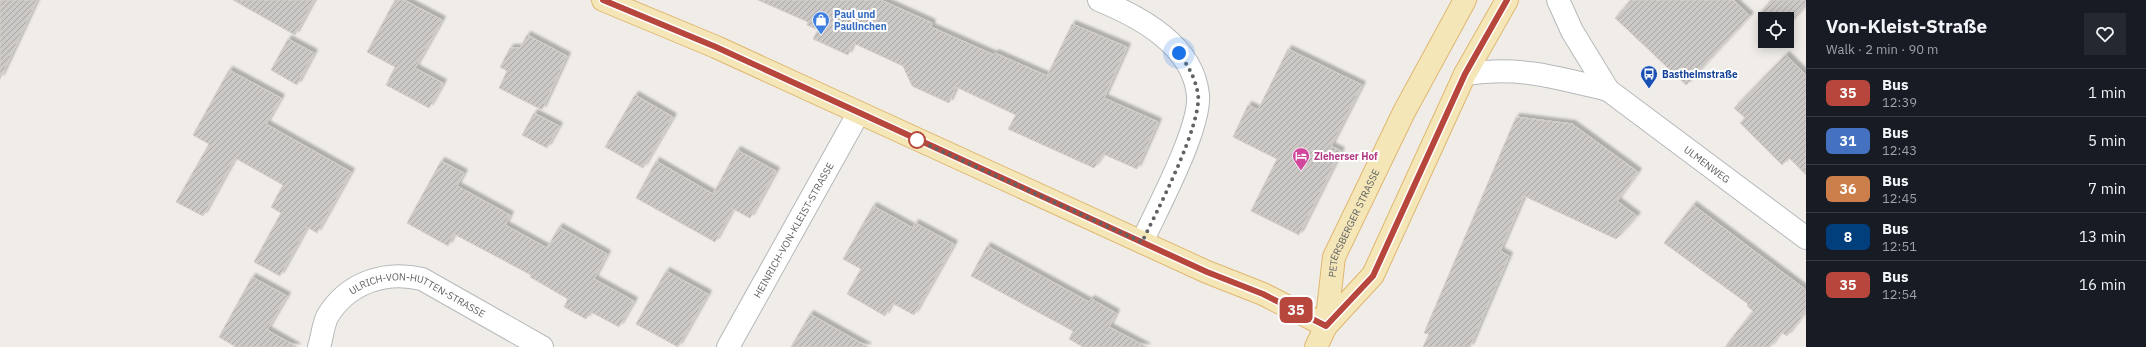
<!DOCTYPE html>
<html lang="en">
<head>
<meta charset="utf-8">
<style>
	:root { --surface:#171b24; --page:#242831; --text:#f1f3f6; --muted:#9ea1a6; --line:#363941 }
	body { margin:0; font-family:"IBM Plex Sans",sans-serif; background:var(--page); color:var(--text); height:100vh; display:flex; flex-direction:column; font-size:15px; white-space:nowrap }
	* { box-sizing:border-box; margin:0 }
	p { font-size:13px; color:var(--muted) }
	.icon { flex:none; width:22px; height:22px; fill:none; stroke:currentColor; stroke-width:2; stroke-linecap:round; stroke-linejoin:round }
	.map { position:relative; flex:1; overflow:hidden }
	.drawer { display:flex; flex-direction:column; background:var(--surface); width:340px }
	.drawer>* { flex:none }
	.badge { padding:0 8px; border-radius:6px; font-size:14px; line-height:26px }
	.buttons { position:absolute; left:1758px; top:12px; display:grid; gap:8px }
	.buttons a { display:grid; place-items:center; width:36px; height:36px; border-radius:0px; background:var(--surface); box-shadow:0 2px 10px #0003; font-size:20px }
	.you { position:absolute; width:20px; height:20px; margin:-10px; border:3px solid #fff; border-radius:50%; background:#1a73e8; box-shadow:0 0 0 6px #1a73e833 }
	.map>.badge { position:absolute; translate:-50% -50%; box-shadow:0 0 0 2px #fff }
	.round { display:grid; place-items:center; flex:none; width:42px; height:42px; border-radius:0px; background:var(--page) }
	.head { display:flex; align-items:center; justify-content:space-between; height:68px; padding:0 20px }
	h1 { font-size:19px; font-weight:700; line-height:30px }
	ul { padding:0; list-style:none }
	li { display:flex; align-items:center; gap:12px; height:48px; padding:0 20px; border-top:1px solid var(--line) }
	li div { flex:1 }
	li b { display:block; font-size:15px }
	li em { font-style:normal }
	li .badge { min-width:44px; font-weight:700; text-align:center }
	main { display:flex; flex:1; min-height:0 }
	.map>svg:first-child { display:block }
	.building { fill:url(#building-hatch); stroke:#d4cfc8; filter:url(#shadow) }
	.lines { fill:none; stroke-linecap:round; stroke-linejoin:round }
	.minor-casing { stroke:#b5b8bb; stroke-width:24 }
	.major-casing { stroke:#e0b771; stroke-width:24 }
	.minor { stroke:#fff; stroke-width:22 }
	.major { stroke:#f5e6b8; stroke-width:22 }
	.line-casing { stroke:#fff; stroke-width:9 }
	.line { stroke:#b7473d; stroke-width:6 }
	.walk { stroke:#606366; stroke-width:4; stroke-dasharray:0 7.2 }
	.stop-dot { fill:#fff; stroke:#b7473d; stroke-width:2 }
	.labels { text-anchor:middle; dominant-baseline:central; stroke-width:4; stroke-linejoin:round; paint-order:stroke }
	.shop-label { font-size:10px; font-weight:bold; fill:#366cbe; stroke:#fff; text-anchor:start }
	.transit-label { font-size:10px; font-weight:bold; fill:#164399; stroke:#fff; text-anchor:start }
	.hotel-label { font-size:10px; font-weight:bold; fill:#b23c85; stroke:#fff; text-anchor:start }
	.street-label { font-size:10px; fill:#606366; stroke:#fff }
</style>
</head>
<body>
<main>
<div class="map">
<svg width="1806" height="347" viewBox="0 0 1806 347">
	<defs>
		<pattern id="building-hatch" width="6" height="6" patternUnits="userSpaceOnUse"><rect width="6" height="6" fill="#cbc8c5"/><path d="M-1 1l2-2M0 6l6-6M5 7l2-2" fill="none" stroke="#a8a6a4"/></pattern>
		<filter id="shadow"><feDropShadow dx="3.5" dy="-3.5" stdDeviation="1" flood-color="#0004"/></filter>
	</defs>
	<rect width="100%" height="100%" fill="#f0ede9"/>
	<g class="building">
		<path d="M 0,0 L 37,0 L 0,79 Z"/>
		<path d="M 233,0 L 314,0 L 295,35 Z"/>
		<path d="M 395,0 L 404,0 L 442,20 L 415,68 L 443,83 L 429,108 L 386,85 L 395,67 L 367,52 Z"/>
		<path d="M 758,0 L 881,0 L 932,23 L 931,27 L 994,55 L 995,53 L 1047,76 L 1072,24 L 1127,47 L 1104,98 L 1158,122 L 1137,169 L 1103,154 L 1094,168 L 1008,129 L 1016,115 L 956,87 L 949,103 L 912,86 L 903,66 L 853,43 L 848,55 L 813,39 L 818,30 L 807,25 L 808,22 Z"/>
		<path d="M 1631,0 L 1733,0 L 1750,16 L 1686,85 L 1615,18 Z"/>
		<path d="M 1771,0 L 1806,0 L 1806,6 L 1787,26 L 1787,19 L 1765,19 L 1765,23 L 1758,16 Z"/>
		<path d="M 527,35 L 567,56 L 542,110 L 499,88 L 507,71 L 500,67 L 510,48 L 520,48 Z"/>
		<path d="M 288,39 L 314,53 L 297,85 L 271,70 Z"/>
		<path d="M 1288,49 L 1362,85 L 1331,146 L 1341,151 L 1299,235 L 1251,211 L 1277,159 L 1233,137 L 1248,105 L 1258,110 Z"/>
		<path d="M 1786,55 L 1806,75 L 1806,175 L 1789,158 L 1782,165 L 1740,123 L 1745,118 L 1734,108 Z"/>
		<path d="M 229,70 L 281,98 L 266,124 L 351,172 L 317,233 L 307,227 L 280,276 L 254,262 L 281,213 L 271,207 L 283,185 L 235,158 L 203,216 L 176,202 L 209,144 L 193,135 Z"/>
		<path d="M 635,95 L 673,117 L 643,168 L 605,147 Z"/>
		<path d="M 534,113 L 559,126 L 547,148 L 522,135 Z"/>
		<path d="M 1516,117 L 1572,124 L 1638,172 L 1617,201 L 1637,216 L 1616,239 L 1524,196 L 1500,251 L 1509,256 L 1470,347 L 1423,347 L 1429,334 L 1424,333 Z"/>
		<path d="M 737,150 L 776,171 L 750,218 L 733,209 L 715,242 L 636,198 L 656,161 L 713,194 Z"/>
		<path d="M 441,161 L 464,173 L 457,186 L 510,215 L 505,225 L 547,248 L 559,227 L 607,254 L 594,279 L 634,301 L 619,327 L 591,312 L 586,319 L 564,307 L 568,299 L 530,277 L 531,275 L 454,234 L 448,246 L 407,223 Z"/>
		<path d="M 1693,205 L 1806,290 L 1806,311 L 1787,336 L 1781,332 L 1770,347 L 1725,347 L 1753,311 L 1747,306 L 1748,304 L 1664,243 Z"/>
		<path d="M 873,206 L 913,228 L 915,223 L 954,244 L 914,315 L 892,303 L 885,316 L 847,294 L 861,269 L 843,259 Z"/>
		<path d="M 987,246 L 1089,302 L 1091,299 L 1116,313 L 1109,327 L 1147,347 L 1083,347 L 1069,339 L 1073,331 L 971,276 Z"/>
		<path d="M 666,271 L 708,294 L 678,347 L 636,324 Z"/>
		<path d="M 252,277 L 287,296 L 267,330 L 297,347 L 236,347 L 219,337 Z"/>
		<path d="M 810,314 L 868,347 L 791,347 Z"/>
	</g>
	<g class="lines">
		<g class="minor-casing">
			<g id="minor">
				<path d="M 1099,0 C 1140,17 1193,45 1198,95 C 1201,128 1157,209 1142,242"/>
				<path id="s1" d="M 1558,0 L 1572,31 L 1608,90 L 1806,238"/>
				<path d="M 1465,74 C 1520,66 1555,77 1608,90"/>
				<path id="s2" d="M 319,347 C 322,338 323,326 327,317 C 347,283 385,270 422,279 L 542,347"/>
				<path id="s3" d="M 728,347 L 858,114"/>
			</g>
		</g>
		<g class="major-casing">
			<g id="major">
				<path d="M 603,0 L 716,47 L 1207,272 L 1263,294 L 1326,326"/>
				<path d="M 1326,326 L 1373,275 L 1465,74 L 1507,0"/>
				<path id="s4" d="M 1316,347 L 1326,326 L 1334,257 L 1404,112 L 1465,0"/>
			</g>
		</g>
		<use href="#minor" class="minor"/>
		<use href="#major" class="major"/>
	</g>
	<g class="lines">
		<g class="line-casing">
			<path id="line" d="M 603,0 L 716,47 L 1207,272 L 1263,294 L 1326,326 L 1373,276 L 1465,74 L 1507,0"/>
		</g>
		<use href="#line" class="line"/>
		<path class="walk" d="M 917,140 L 1142,242 C 1157,211 1202,125 1198,94 C 1195,77 1188,66 1179,53"/>
	</g>
	<defs>
		<g id="shop-pin" transform="scale(0.9)"><path d="M0 17L-7.5 6A9.5 9.5 0 1 1 7.5 6Z" fill="#3f7fe0" stroke="#fff"/><path d="M-5-2.5h2.3a2.7 3.5 0 0 1 5.4 0H5L5.5 6h-11ZM-1.5-2.5h3a1.5 2.3 0 0 0-3 0Z" fill="#fff"/></g>
		<g id="bus-pin" transform="scale(0.9)"><path d="M0 17L-7.5 6A9.5 9.5 0 1 1 7.5 6Z" fill="#1a4fb4" stroke="#fff"/><path d="M-5-6H5V4H4V6H2V4H-2V6H-4V4H-5ZM-3.5-4V0h7V-4ZM-3.5 1.2v1.5H-2V1.2ZM2 1.2v1.5H3.5V1.2Z" fill="#fff"/></g>
		<g id="hotel-pin" transform="scale(0.9)"><path d="M0 17L-7.5 6A9.5 9.5 0 1 1 7.5 6Z" fill="#d1479c" stroke="#fff"/><path d="M-6-4.5h1.5V1H6V5H4.5V3h-9V5H-6ZM-4 0a1.8 1.8 0 1 1 3.6 0ZM.5 0V-2.5h3Q6-2.5 6 0Z" fill="#fff"/></g>
	</defs>
	<g fill-rule="evenodd">
		<use href="#shop-pin" x="821" y="20"/>
		<use href="#bus-pin" x="1649" y="74"/>
		<use href="#hotel-pin" x="1301" y="156"/>
	</g>
	<circle class="stop-dot" cx="917" cy="140" r="8"/>
	<g class="labels">
		<g class="shop-label">
			<text x="834" y="14">Paul und<tspan x="834" dy="12">Paulinchen</tspan></text>
		</g>
		<g class="transit-label">
			<text x="1662" y="74">Bastheimstraße</text>
		</g>
		<g class="hotel-label">
			<text x="1314" y="156">Zieherser Hof</text>
		</g>
		<g class="street-label">
			<text stroke="none"><textPath href="#s1" startOffset="227">ULMENWEG</textPath></text>
			<text stroke="none"><textPath href="#s4" startOffset="131">PETERSBERGER STRASSE</textPath></text>
			<text stroke="none"><textPath href="#s3" startOffset="134">HEINRICH-VON-KLEIST-STRASSE</textPath></text>
			<text stroke="none"><textPath href="#s2" startOffset="139">ULRICH-VON-HUTTEN-STRASSE</textPath></text>
		</g>
	</g>
</svg>
<div class="buttons">
<a><svg class="icon" aria-label="locate" viewBox="0 0 24 24"><circle cx="12" cy="12" r="6"/><path d="M12 2v4M12 18v4M2 12h4M18 12h4"/></svg></a>
</div>
<div class="you" style="left:1179px;top:53px"></div>
<b class="badge" style="left:1296px;top:310px;background:#b7473d;color:#fff">35</b>
</div>
<section class="drawer">
<div class="head"><div><h1>Von-Kleist-Straße</h1><p>Walk · 2 min · 90 m</p></div><a class="round"><svg class="icon" aria-label="heart" viewBox="0 0 24 24"><path d="M12 20l-8-8c-3-5 5-10 8-4 3-6 11-1 8 4z"/></svg></a></div>
<ul>
<li><span class="badge" style="background:#b7473d;color:#fff">35</span><div><b>Bus</b><p>12:39</p></div><em>1 min</em></li>
<li><span class="badge" style="background:#4472c1;color:#fff">31</span><div><b>Bus</b><p>12:43</p></div><em>5 min</em></li>
<li><span class="badge" style="background:#cd7f4b;color:#fff">36</span><div><b>Bus</b><p>12:45</p></div><em>7 min</em></li>
<li><span class="badge" style="background:#003f7b;color:#fff">8</span><div><b>Bus</b><p>12:51</p></div><em>13 min</em></li>
<li><span class="badge" style="background:#b7473d;color:#fff">35</span><div><b>Bus</b><p>12:54</p></div><em>16 min</em></li>
</ul>
</section>
</main>
</body>
</html>
